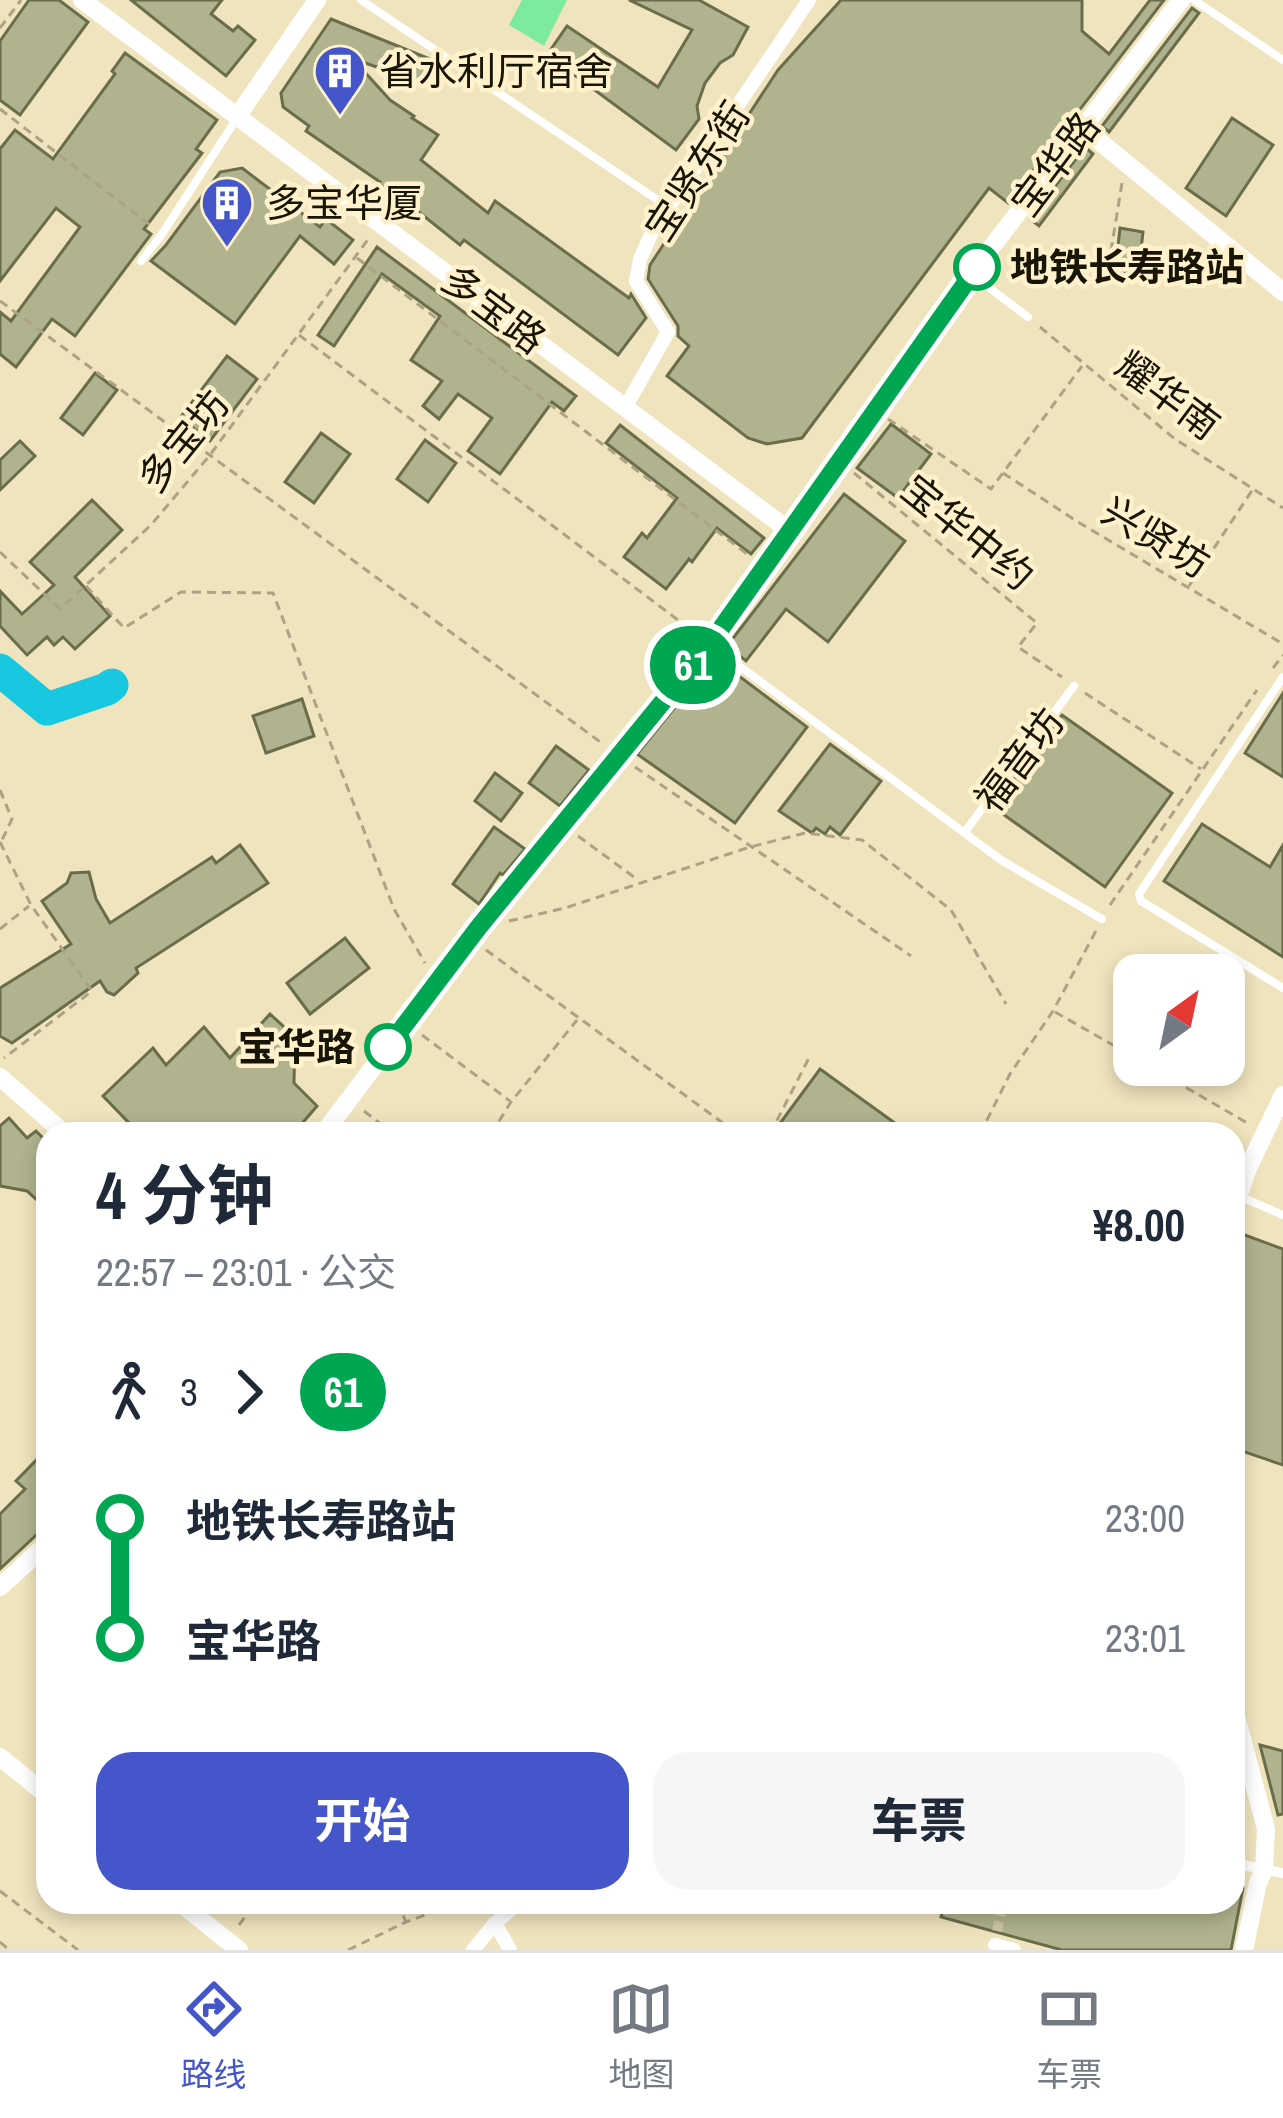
<!DOCTYPE html>
<html lang="zh">
<head>
<meta charset="utf-8">
<style>
	:root { --surface:#fff; --page:#f6f6f7; --text:#1f2937; --muted:#747a83; --line:#e0e1e3; --accent:#4456ca }
	body { margin:0; font-family:"Archivo Narrow","Noto Sans SC",sans-serif; background:var(--page); color:var(--text); height:100vh; display:flex; flex-direction:column; font-size:45px; white-space:nowrap }
	* { box-sizing:border-box; margin:0 }
	p { font-size:39px; color:var(--muted) }
	.icon { flex:none; width:66px; height:66px; fill:none; stroke:currentColor; stroke-width:2; stroke-linecap:round; stroke-linejoin:round }
	.map { position:relative; flex:1; overflow:hidden }
	.panel { position:absolute; left:36px; top:1122px; width:1209px; height:792px; display:flex; flex-direction:column; background:var(--surface); border-radius:36px; box-shadow:0 6px 18px #0003 }
	.panel>* { flex:none }
	.badge { padding:0 24px; border-radius:39px; font-size:42px; line-height:78px }
	.needle { width:78px; rotate:33deg }
	.tools { position:absolute; left:1113px; top:954px; display:grid; gap:24px }
	.tools a { display:grid; place-items:center; width:132px; height:132px; border-radius:24px; background:var(--surface); box-shadow:0 6px 18px #0003; font-size:60px }
	.map>.badge { position:absolute; translate:-50% -50%; box-shadow:0 0 0 6px #fff }
	.legs { display:flex; align-items:center; gap:18px; height:132px; padding:0 60px; font-size:39px }
	.legs p { margin-inline-start:auto }
	.headline { display:flex; align-items:center; justify-content:space-between; height:204px; padding:0 60px }
	h1 { font-size:66px; font-weight:700; line-height:90px }
	.cta { display:flex; gap:24px; margin-top:auto; padding:24px 60px }
	.cta a { flex:1; height:138px; border-radius:36px; background:var(--accent); color:#fff; font-size:48px; font-weight:700; line-height:138px; text-align:center }
	.cta a+a { background:var(--page); color:var(--text) }
	ul { padding:0 60px; list-style:none }
	li { display:flex; align-items:center; gap:42px; height:120px; font-size:45px }
	li i { display:grid; place-items:center; width:18px; height:100%; margin:0 15px; background:currentColor }
	li i::after { content:''; width:30px; height:30px; margin:-15px; border:9px solid; border-radius:50%; background:var(--surface) }
	li p { margin-inline-start:auto }
	li:first-child i { background:linear-gradient(#0000 50%,currentColor 0) }
	li:last-child i { background:linear-gradient(currentColor 50%,#0000 0) }
	.tab-bar { display:flex; justify-content:space-around; align-items:center; height:168px; border-top:3px solid var(--line); background:var(--surface); font-size:33px; color:var(--muted) }
	.tab-bar a { display:grid; justify-items:center; gap:6px }
	.tab-bar .current { color:var(--accent) }
	.map>svg:first-child { display:block }
	.garden { fill:#7dea9d }
	.lines { fill:none; stroke-linecap:round; stroke-linejoin:round }
	.river { stroke:#18c7e0; stroke-width:33 }
	.building { fill:#b0b38e; stroke:#6a6d4a; stroke-width:3 }
	.pedestrian-tunnel { stroke:#d0c5a2; stroke-width:10; stroke-dasharray:10 5; stroke-linecap:butt }
	.path { stroke:#aca284; stroke-width:3; stroke-dasharray:9 6; stroke-linecap:butt }
	.service { stroke:#fff; stroke-width:8 }
	.pedestrian { stroke:#fff; stroke-width:10 }
	.minor { stroke:#fff; stroke-width:14 }
	.tertiary { stroke:#fff; stroke-width:18 }
	.line-1-casing { stroke:#fff; stroke-width:27 }
	.line-1 { stroke:#00a651; stroke-width:18 }
	.stop-1-dot { fill:#fff; stroke:#00a651; stroke-width:6 }
	.labels { text-anchor:middle; dominant-baseline:central; stroke-width:9; stroke-linejoin:round; paint-order:stroke }
	.poi-label { font-size:39px; fill:#181406; stroke:#fef1cb; text-anchor:start }
	.street-label { font-size:39px; fill:#181406; stroke:#fef1cb }
	.stop-label { font-size:39px; font-weight:bold; fill:#181406; stroke:#fef1cb; text-anchor:start }
</style>
</head>
<body>
<div class="map">
<svg width="1283" height="1950" viewBox="0 0 1283 1950">
	<rect width="100%" height="100%" fill="#f0e4be"/>
	<path class="garden" d="M 522,0 L 567,0 L 544,46 L 509,25 Z"/>
	<g class="lines">
		<path class="river" d="M 0,670 L 47,709 L 107,689 L 112,685"/>
	</g>
	<g class="building">
		<path d="M 29,0 L 59,0 L 88,22 L 20,115 L 0,100 L 0,41 Z"/>
		<path d="M 131,0 L 222,0 L 211,14 L 233,31 L 238,26 L 255,40 L 226,76 Z"/>
		<path d="M 629,0 L 699,0 L 748,27 L 733,55 L 720,63 L 705,83 L 697,106 L 699,119 L 676,150 L 547,55 L 567,26 L 658,87 L 692,30 Z"/>
		<path d="M 841,0 L 1082,0 L 1082,31 L 1109,54 L 1150,0 L 1164,0 L 1008,203 L 989,188 L 802,438 L 767,444 L 748,438 L 667,376 L 689,346 L 678,336 L 678,326 L 648,279 L 650,265 L 778,70 Z"/>
		<path d="M 1192,8 L 1199,13 L 1109,132 L 1102,126 Z"/>
		<path d="M 331,19 L 440,63 L 430,85 L 353,59 L 390,100 L 414,116 L 412,118 L 438,135 L 421,160 L 488,213 L 495,201 L 629,298 L 631,294 L 646,318 L 618,355 L 464,240 L 460,245 L 405,201 L 379,184 L 380,182 L 306,131 L 309,126 L 283,107 L 281,93 Z"/>
		<path d="M 125,53 L 217,120 L 196,149 L 202,153 L 144,229 L 151,234 L 75,336 L 52,319 L 16,367 L 0,354 L 0,312 L 11,321 L 80,227 L 56,208 L 0,281 L 0,149 L 15,130 L 53,159 L 115,74 L 112,71 Z"/>
		<path d="M 1232,118 L 1273,145 L 1226,216 L 1186,188 Z"/>
		<path d="M 1085,147 L 1093,154 L 1039,226 L 1030,219 Z"/>
		<path d="M 242,168 L 320,227 L 326,219 L 353,240 L 334,264 L 300,236 L 235,324 L 151,261 L 166,245 L 220,172 Z"/>
		<path d="M 1120,228 L 1143,232 L 1138,276 L 1115,273 Z"/>
		<path d="M 377,247 L 576,396 L 564,411 L 552,402 L 500,474 L 468,451 L 492,418 L 458,394 L 439,419 L 423,406 L 442,381 L 411,360 L 440,316 L 382,274 L 334,346 L 318,335 Z"/>
		<path d="M 227,356 L 257,379 L 210,441 L 180,418 Z"/>
		<path d="M 95,373 L 117,390 L 83,435 L 61,418 Z"/>
		<path d="M 891,424 L 931,454 L 898,498 L 857,468 Z"/>
		<path d="M 620,425 L 764,538 L 751,554 L 717,528 L 692,562 L 689,559 L 666,589 L 624,557 L 642,533 L 647,538 L 677,498 L 606,443 Z"/>
		<path d="M 321,433 L 350,454 L 314,503 L 285,482 Z"/>
		<path d="M 425,440 L 456,463 L 428,502 L 397,479 Z"/>
		<path d="M 20,441 L 35,456 L 0,490 L 0,460 Z"/>
		<path d="M 844,494 L 905,541 L 828,642 L 786,609 L 746,661 L 727,646 Z"/>
		<path d="M 92,500 L 122,530 L 75,577 L 110,616 L 75,649 L 63,637 L 54,645 L 47,637 L 27,655 L 0,626 L 0,591 L 22,614 L 54,585 L 30,562 Z"/>
		<path d="M 715,658 L 807,727 L 735,823 L 637,754 Z"/>
		<path d="M 1283,693 L 1283,777 L 1245,753 Z"/>
		<path d="M 302,699 L 314,736 L 266,753 L 253,716 Z"/>
		<path d="M 1062,715 L 1172,793 L 1105,887 L 993,807 Z"/>
		<path d="M 830,744 L 881,781 L 840,835 L 830,827 L 825,834 L 816,828 L 812,833 L 779,811 Z"/>
		<path d="M 556,746 L 589,770 L 560,806 L 529,783 Z"/>
		<path d="M 495,773 L 522,793 L 501,821 L 475,801 Z"/>
		<path d="M 1202,824 L 1270,867 L 1283,845 L 1283,957 L 1164,881 Z"/>
		<path d="M 494,827 L 525,849 L 503,875 L 500,873 L 479,904 L 453,884 Z"/>
		<path d="M 240,845 L 268,883 L 136,968 L 138,973 L 114,995 L 107,992 L 100,981 L 12,1043 L 0,1036 L 0,988 L 71,944 L 42,901 L 67,883 L 71,873 L 89,872 L 96,899 L 110,923 L 212,857 L 216,863 Z"/>
		<path d="M 345,938 L 369,968 L 310,1014 L 287,983 Z"/>
		<path d="M 270,1014 L 295,1037 L 294,1083 L 317,1106 L 293,1134 L 116,1134 L 129,1123 L 103,1096 L 153,1048 L 166,1065 L 204,1027 L 230,1058 Z"/>
		<path d="M 820,1069 L 910,1134 L 798,1134 L 781,1122 Z"/>
		<path d="M 9,1118 L 27,1138 L 36,1131 L 48,1143 L 48,1210 L 27,1191 L 0,1186 L 0,1126 Z"/>
		<path d="M 1242,1234 L 1283,1249 L 1283,1465 L 1233,1448 L 1233,1268 Z"/>
		<path d="M 48,1448 L 48,1524 L 0,1569 L 0,1514 L 25,1489 L 16,1481 Z"/>
		<path d="M 1260,1745 L 1283,1751 L 1283,1814 L 1278,1815 Z"/>
		<path d="M 1233,1873 L 1238,1874 L 1243,1888 L 1231,1950 L 1062,1950 L 941,1917 L 945,1902 L 1233,1902 Z"/>
	</g>
	<g class="lines">
		<path class="pedestrian-tunnel" d="M 997,1931 L 1003,1902"/>
		<g class="path">
			<path d="M 0,28 L 21,0"/>
			<path d="M 0,109 L 150,225"/>
			<path d="M 1122,183 L 1108,269 L 1113,279 L 1125,280 L 1130,271"/>
			<path d="M 357,258 L 751,557"/>
			<path d="M 0,301 L 603,744"/>
			<path d="M 1040,327 L 1175,439 L 1283,508"/>
			<path d="M 299,335 L 694,632"/>
			<path d="M 888,419 L 991,489 L 1082,366"/>
			<path d="M 854,473 L 1037,623 L 1018,647 L 1062,677"/>
			<path d="M 1003,473 L 1078,522 L 1283,644"/>
			<path d="M 0,552 L 60,609 L 151,525 L 210,455 L 369,238"/>
			<path d="M 86,586 L 124,628 L 181,592 L 273,593 L 394,909 L 425,963"/>
			<path d="M 1189,586 L 1253,489"/>
			<path d="M 1273,668 L 1283,655"/>
			<path d="M 1085,693 L 1201,769"/>
			<path d="M 635,767 L 911,956"/>
			<path d="M 0,790 L 12,819 L 1,842"/>
			<path d="M 578,836 L 638,880"/>
			<path d="M 0,842 L 31,905 L 92,991 L 4,1058"/>
			<path d="M 1110,905 L 1257,690"/>
			<path d="M 509,921 L 565,908 L 750,847 L 805,833 L 862,840 L 951,910 L 1006,1004"/>
			<path d="M 0,929 L 29,906"/>
			<path d="M 486,950 L 738,1134"/>
			<path d="M 1055,1012 L 1134,1057"/>
			<path d="M 422,1035 L 510,1101"/>
			<path d="M 1147,1065 L 1249,1124"/>
			<path d="M 364,1111 L 394,1134"/>
			<path d="M 491,1134 L 511,1102 L 577,1020"/>
			<path d="M 770,1134 L 811,1054"/>
			<path d="M 980,1134 L 1010,1074 L 1053,1011 L 1097,929"/>
			<path d="M 0,1891 L 78,1950"/>
			<path d="M 397,1902 L 406,1922"/>
			<path d="M 239,1925 L 256,1902"/>
			<path d="M 0,1942 L 9,1950"/>
			<path d="M 348,1950 L 406,1922 L 460,1902"/>
		</g>
		<g class="service">
			<path d="M 361,0 L 668,207"/>
			<path d="M 1194,0 L 1283,60"/>
			<path d="M 141,261 L 162,234 L 237,118"/>
			<path d="M 971,274 L 1028,317"/>
			<path d="M 711,645 L 1001,860 L 1102,919"/>
			<path d="M 1283,677 L 1139,894 L 1141,901 L 1283,988"/>
			<path d="M 964,833 L 1074,686"/>
			<path d="M 1239,1196 L 1283,1215"/>
		</g>
		<path class="pedestrian" d="M 1233,1863 L 1283,1873"/>
		<g class="minor">
			<path d="M 625,408 L 668,332 L 636,281 L 640,259 L 652,232 L 809,0"/>
			<path d="M 495,1923 L 510,1950"/>
			<path d="M 995,1945 L 1014,1950"/>
			<path d="M 473,1950 L 495,1923 L 520,1902"/>
		</g>
		<g class="tertiary">
			<path d="M 82,0 L 791,532"/>
			<path d="M 237,117 L 317,0"/>
			<path d="M 1082,127 L 1283,292"/>
			<path d="M 0,1077 L 65,1134"/>
			<path d="M 323,1134 L 478,928 L 709,644 L 971,274 L 1181,0"/>
			<path d="M 1233,1211 L 1248,1168 L 1283,1095"/>
			<path d="M 0,1587 L 48,1543"/>
			<path d="M 1233,1705 L 1266,1829 L 1264,1870 L 1258,1883 L 1244,1950"/>
			<path d="M 0,1757 L 48,1796"/>
			<path d="M 179,1902 L 239,1950"/>
		</g>
	</g>
	<g class="lines">
		<g class="line-1-casing">
			<path id="line-1" d="M 388,1047 L 478,928 L 710,644 L 977,267"/>
		</g>
		<use href="#line-1" class="line-1"/>
	</g>
	<defs>
		<g id="building-pin" transform="scale(2.7)"><path d="M0 17L-7.5 6A9.5 9.5 0 1 1 7.5 6Z" fill="#4456ca" stroke="#fef1cb"/><path d="M-4-6H4V6H1V3H-1V6H-4ZM-2.5-4.3h1.7v1.8h-1.7ZM.8-4.3h1.7v1.8H.8ZM-2.5-1h1.7V.8h-1.7ZM.8-1h1.7V.8H.8Z" fill="#fff"/></g>
	</defs>
	<g fill-rule="evenodd">
		<use href="#building-pin" x="340" y="71"/>
		<use href="#building-pin" x="227" y="203"/>
	</g>
	<g class="stop-1-dot">
		<circle cx="977" cy="267" r="21"/>
		<circle cx="388" cy="1047" r="21"/>
	</g>
	<g class="labels">
		<g class="poi-label">
			<text x="379" y="71">省水利厅宿舍</text>
			<text x="266" y="203">多宝华厦</text>
		</g>
		<g class="street-label">
			<text transform="translate(1055 164) rotate(-53)">宝华路</text>
			<text transform="translate(697 171) rotate(-57)">宝贤东街</text>
			<text transform="translate(494 309) rotate(37)">多宝路</text>
			<text transform="translate(1168 395) rotate(37)">耀华南</text>
			<text transform="translate(183 441) rotate(-51)">多宝坊</text>
			<text transform="translate(968 532) rotate(39)">宝华中约</text>
			<text transform="translate(1156 537) rotate(31)">兴贤坊</text>
			<text transform="translate(1019 760) rotate(-53)">福音坊</text>
		</g>
		<g class="stop-label">
			<text x="1010" y="267">地铁长寿路站</text>
			<text x="355" y="1047" text-anchor="end">宝华路</text>
		</g>
	</g>
</svg>
<div class="tools">
<a><svg class="needle" viewBox="-14 -14 28 28"><path d="M0-13l5 13h-10z" fill="#e53935"/><path d="M0 13l5-13h-10z" fill="#747a83"/></svg></a>
</div>
<b class="badge" style="left:693px;top:665px;background:#00a651;color:#fff">61</b>
<section class="panel">
<div class="headline"><div><h1>4 分钟</h1><p>22:57 – 23:01 · 公交</p></div><b>¥8.00</b></div>
<div class="legs"><svg class="icon" aria-label="walk" viewBox="0 0 24 24"><circle cx="13" cy="4" r="2"/><path d="M13 8l-2 6 4 7M11 14l-3 7M7 12l3-4h3l4 4"/></svg>3<svg class="icon" aria-label="forward" viewBox="0 0 24 24"><path d="M9 5l7 7-7 7"/></svg><b class="badge" style="background:#00a651;color:#fff">61</b></div>
<ul>
<li><i style="color:#00a651"></i><b>地铁长寿路站</b><p>23:00</p></li>
<li><i style="color:#00a651"></i><b>宝华路</b><p>23:01</p></li>
</ul>
<div class="cta"><a>开始</a><a>车票</a></div>
</section>
</div>
<nav class="tab-bar">
<a class="current"><svg class="icon" aria-label="directions" viewBox="0 0 24 24"><path d="M12 3l9 9-9 9-9-9zM9 14v-3h6M13 9l2 2-2 2"/></svg>路线</a>
<a><svg class="icon" aria-label="map" viewBox="0 0 24 24"><path d="M3 6l6-2 6 2 6-2v14l-6 2-6-2-6 2zM9 4v14M15 6v14"/></svg>地图</a>
<a><svg class="icon" aria-label="tickets" viewBox="0 0 24 24"><path d="M3 7h18v10H3zM15 7v10"/></svg>车票</a>
</nav>
</body>
</html>
